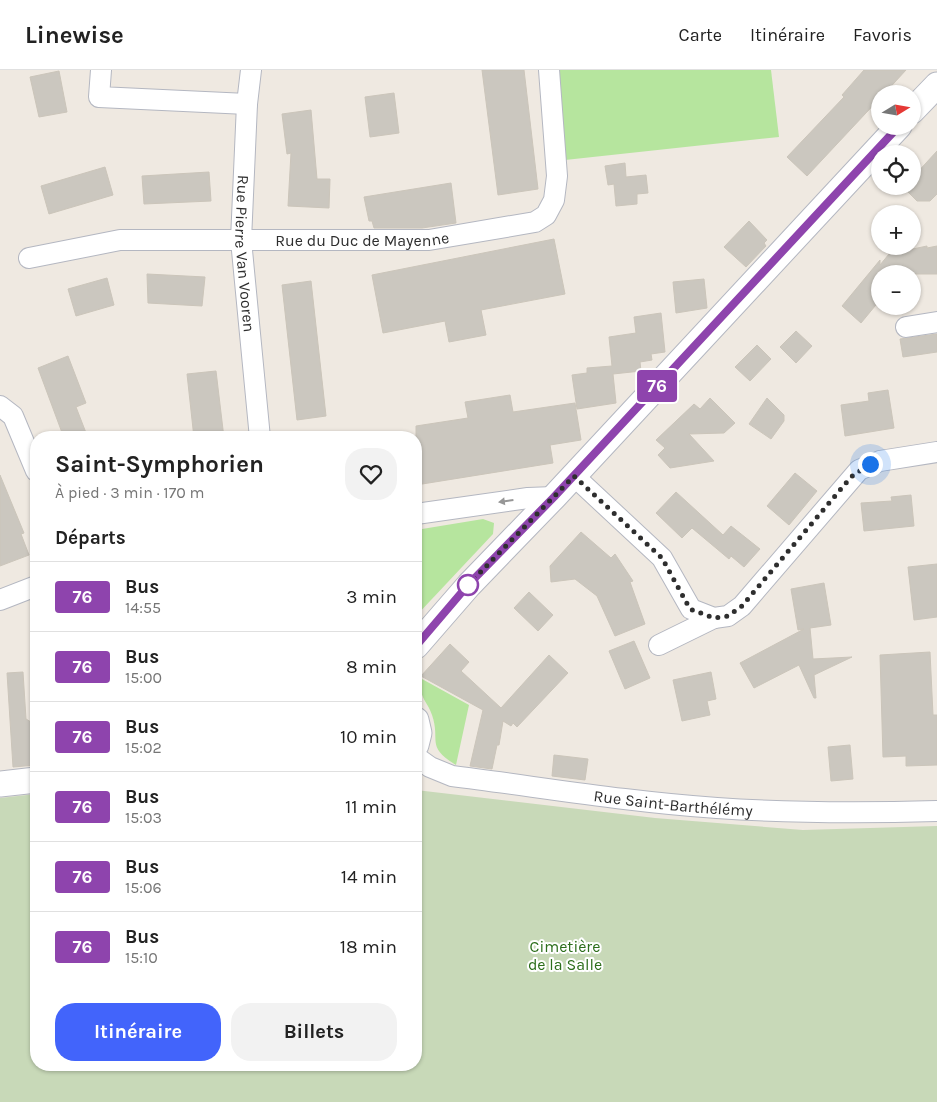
<!DOCTYPE html>
<html lang="fr">
<head>
<meta charset="utf-8">
<style>
	:root { --surface:#fff; --page:#f2f2f2; --text:#222; --muted:#767676; --line:#e0e0e0; --accent:#4264fb }
	body { margin:0; font-family:Karla,sans-serif; background:var(--page); color:var(--text); height:100vh; display:flex; flex-direction:column; font-size:19px; white-space:nowrap }
	* { box-sizing:border-box; margin:0 }
	p { font-size:16px; color:var(--muted) }
	.icon { flex:none; width:28px; height:28px; fill:none; stroke:currentColor; stroke-width:2; stroke-linecap:round; stroke-linejoin:round }
	.map { position:relative; flex:1; overflow:hidden }
	.details { position:absolute; left:30px; top:361px; width:392px; height:640px; display:flex; flex-direction:column; background:var(--surface); border-radius:20px; box-shadow:0 1px 4px #0004 }
	.details>* { flex:none }
	.badge { padding:0 10px; border-radius:4px; font-size:18px; line-height:32px }
	.needle { width:32px; rotate:79deg }
	.controls { position:absolute; left:871px; top:15px; display:grid; gap:10px }
	.controls a { display:grid; place-items:center; width:50px; height:50px; border-radius:50%; background:var(--surface); box-shadow:0 1px 4px #0004; font-size:25px }
	.you { position:absolute; width:25px; height:25px; margin:-12px; border:4px solid #fff; border-radius:50%; background:#1a73e8; box-shadow:0 0 0 8px #1a73e833 }
	.map>.badge { position:absolute; translate:-50% -50%; box-shadow:0 0 0 2px #fff }
	h2 { padding:0 25px; font-size:19px; line-height:45px }
	.round { display:grid; place-items:center; flex:none; width:52px; height:52px; border-radius:20px; background:var(--page) }
	.summary { display:flex; align-items:center; justify-content:space-between; height:85px; padding:0 25px }
	h1 { font-size:24px; font-weight:700; line-height:38px }
	.primary-button { display:flex; gap:10px; margin-top:auto; padding:10px 25px }
	.primary-button a { flex:1; height:58px; border-radius:20px; background:var(--accent); color:#fff; font-size:20px; font-weight:700; line-height:58px; text-align:center }
	.primary-button a+a { background:var(--page); color:var(--text) }
	ul { padding:0; list-style:none }
	li { display:flex; align-items:center; gap:15px; height:70px; padding:0 25px; border-top:1px solid var(--line) }
	li div { flex:1 }
	li b { display:block; font-size:19px }
	li em { font-style:normal }
	li .badge { min-width:55px; font-weight:700; text-align:center }
	header { display:flex; align-items:center; gap:30px; box-sizing:border-box; height:70px; padding:0 25px; background:var(--surface); border-bottom:1px solid var(--line) }
	header strong { font-size:24px }
	nav { display:flex; gap:28px; margin-inline-start:auto; font-size:18px }
	.map>svg:first-child { display:block }
	.green { fill:#b6e59e }
	.cemetery { fill:#c8d9b8 }
	.building { fill:#cbc7bf; stroke:#cbc5ba }
	.lines { fill:none; stroke-linecap:round; stroke-linejoin:round }
	.minor-casing { stroke:#b4b7c1; stroke-width:22 }
	.tertiary-casing { stroke:#b4b7c1; stroke-width:27 }
	.minor { stroke:#fff; stroke-width:20 }
	.tertiary { stroke:#fff; stroke-width:25 }
	.oneway { fill:#969696 }
	.line-casing { stroke:#fff; stroke-width:11 }
	.line { stroke:#8e44ad; stroke-width:8 }
	.walk { stroke:#2e2e2e; stroke-width:5; stroke-dasharray:0 9 }
	.stop-dot { fill:#fff; stroke:#8e44ad; stroke-width:2.5 }
	.labels { text-anchor:middle; dominant-baseline:central; stroke-width:4; stroke-linejoin:round; paint-order:stroke }
	.street-label { font-size:16px; fill:#2e2e2e; stroke:#fff }
	.park-label { font-size:16px; fill:#2c6e1b; stroke:#fff }
</style>
</head>
<body>
<header>
<strong>Linewise</strong>
<nav><a>Carte</a><a>Itinéraire</a><a>Favoris</a></nav>
</header>
<div class="map">
<svg width="937" height="1032" viewBox="0 0 937 1032">
	<rect width="100%" height="100%" fill="#efe9e1"/>
	<g class="green">
		<path d="M 555,0 L 771,0 L 779,67 L 565,90 Z"/>
		<path d="M 483,449 L 494,453 L 493,464 L 416,546 L 416,460 Z"/>
		<path d="M 422,609 L 469,635 L 456,695 C 425,676 441,671 432,645 C 427,630 418,628 422,609 Z"/>
	</g>
	<path class="cemetery" d="M 416,720 L 655,748 L 803,760 L 937,756 L 937,1032 L 0,1032 L 0,728 L 36,724 L 36,995 L 416,995 Z"/>
	<g class="building">
		<path d="M 482,0 L 524,0 L 538,119 L 498,125 Z"/>
		<path d="M 864,0 L 906,0 L 884,24 L 880,24 L 880,28 L 807,106 L 787,87 L 844,27 L 842,25 Z"/>
		<path d="M 59,1 L 67,42 L 39,47 L 30,7 Z"/>
		<path d="M 394,23 L 399,63 L 370,67 L 365,27 Z"/>
		<path d="M 311,40 L 317,109 L 330,109 L 329,138 L 288,136 L 291,83 L 287,84 L 282,44 Z"/>
		<path d="M 937,81 L 937,124 L 930,131 L 917,131 L 902,116 L 912,116 L 912,103 L 915,105 Z"/>
		<path d="M 625,93 L 626,107 L 646,105 L 648,123 L 637,124 L 637,134 L 616,136 L 614,114 L 608,115 L 605,96 Z"/>
		<path d="M 105,97 L 113,125 L 49,144 L 41,116 Z"/>
		<path d="M 209,102 L 211,131 L 144,134 L 142,106 Z"/>
		<path d="M 451,113 L 456,153 L 422,158 L 374,158 L 372,151 L 369,151 L 364,127 Z"/>
		<path d="M 749,151 L 767,170 L 764,173 L 766,176 L 746,197 L 724,177 Z"/>
		<path d="M 554,169 L 565,224 L 481,240 L 486,265 L 449,272 L 445,251 L 383,263 L 372,205 Z"/>
		<path d="M 927,176 L 927,178 L 937,176 L 937,204 L 880,204 L 880,230 L 861,253 L 842,236 L 880,190 L 880,195 L 889,184 Z"/>
		<path d="M 147,204 L 205,207 L 202,236 L 148,233 Z"/>
		<path d="M 107,208 L 114,235 L 76,246 L 68,219 Z"/>
		<path d="M 704,209 L 707,238 L 676,243 L 673,212 Z"/>
		<path d="M 311,211 L 326,346 L 297,350 L 282,215 Z"/>
		<path d="M 661,243 L 665,282 L 651,284 L 652,290 L 640,292 L 641,301 L 613,304 L 616,333 L 577,339 L 572,305 L 587,303 L 587,298 L 612,296 L 609,267 L 636,263 L 634,247 Z"/>
		<path d="M 796,261 L 812,276 L 796,293 L 780,277 Z"/>
		<path d="M 937,264 L 937,282 L 903,287 L 900,269 Z"/>
		<path d="M 757,275 L 771,289 L 750,311 L 735,297 Z"/>
		<path d="M 68,286 L 86,333 L 76,337 L 88,368 L 64,368 L 38,298 Z"/>
		<path d="M 216,301 L 224,368 L 194,368 L 187,304 Z"/>
		<path d="M 888,320 L 894,358 L 845,366 L 841,335 L 869,331 L 868,323 Z"/>
		<path d="M 510,325 L 513,342 L 575,333 L 581,370 L 550,375 L 553,393 L 416,415 L 416,356 L 468,348 L 465,332 Z"/>
		<path d="M 710,328 L 735,353 L 724,363 L 689,364 L 714,391 L 670,398 L 658,385 L 665,378 L 656,370 L 694,334 L 700,339 Z"/>
		<path d="M 767,328 L 784,345 L 784,351 L 771,369 L 749,354 Z"/>
		<path d="M 795,403 L 817,421 L 789,455 L 767,436 Z"/>
		<path d="M 0,405 L 24,463 L 21,464 L 29,485 L 0,496 Z"/>
		<path d="M 676,422 L 723,465 L 731,456 L 760,479 L 744,497 L 731,486 L 729,489 L 692,458 L 682,468 L 656,443 Z"/>
		<path d="M 911,425 L 914,456 L 864,461 L 861,433 L 892,431 L 891,427 Z"/>
		<path d="M 581,462 L 611,488 L 615,484 L 633,511 L 630,512 L 645,554 L 615,566 L 597,526 L 575,509 L 551,512 L 550,496 Z"/>
		<path d="M 937,494 L 937,547 L 914,550 L 908,497 Z"/>
		<path d="M 824,513 L 831,555 L 810,558 L 813,589 L 852,587 L 814,605 L 816,628 L 814,628 L 799,595 L 754,618 L 740,593 L 804,559 L 798,560 L 791,519 Z"/>
		<path d="M 529,522 L 553,545 L 538,561 L 514,538 Z"/>
		<path d="M 634,571 L 650,608 L 625,619 L 609,581 Z"/>
		<path d="M 450,574 L 469,592 L 461,601 L 501,638 L 549,585 L 568,603 L 517,657 L 513,653 L 511,656 L 503,651 L 499,675 L 497,675 L 492,699 L 470,696 L 483,640 L 421,606 Z"/>
		<path d="M 930,582 L 933,645 L 937,645 L 937,695 L 906,696 L 906,686 L 883,687 L 880,585 Z"/>
		<path d="M 23,602 L 26,649 L 36,655 L 36,695 L 13,697 L 7,603 Z"/>
		<path d="M 711,602 L 716,629 L 707,631 L 710,645 L 682,651 L 673,610 Z"/>
		<path d="M 850,675 L 853,709 L 831,711 L 828,677 Z"/>
		<path d="M 554,685 L 588,689 L 585,710 L 552,706 Z"/>
	</g>
	<g class="lines">
		<g class="minor-casing">
			<g id="minor">
				<path d="M 101,0 L 99,27 L 247,34"/>
				<path id="s1" d="M 251,0 L 247,34 L 241,170 L 260,368"/>
				<path id="s2" d="M 29,188 L 120,170 L 429,170 L 535,152 L 546,145 L 554,130 L 557,106 L 549,0"/>
				<path d="M 906,257 L 937,252"/>
				<path d="M 0,336 L 13,346 L 36,401"/>
				<path d="M 574,406 L 662,488 L 691,539 L 714,548 L 728,546 L 742,536 L 859,400 L 880,391 L 937,382"/>
				<path d="M 416,444 L 528,428 L 554,427"/>
				<path d="M 0,530 L 36,516"/>
				<path d="M 659,575 L 714,548"/>
				<path id="s3" d="M 416,687 L 430,697 L 452,706 C 540,717 628,732 717,738 C 790,743 864,743 937,741"/>
			</g>
		</g>
		<g class="tertiary-casing">
			<g id="tertiary">
				<path d="M 912,41 L 937,15"/>
				<path d="M 416,576 L 469,515 L 554,427 L 899,56"/>
				<path d="M 416,650 L 419,663 L 416,675"/>
				<path d="M 0,714 L 36,710"/>
			</g>
		</g>
		<use href="#minor" class="minor"/>
		<use href="#tertiary" class="tertiary"/>
	</g>
	<defs><path id="oneway-solid" d="M-6-.8H1V-3.2L6.5 0L1 3.2V.8H-6Z" transform="scale(1.25)"/></defs>
	<use class="oneway" href="#oneway-solid" transform="translate(506 431) rotate(172)"/>
	<g class="lines">
		<g class="line-casing">
			<path id="line" d="M 416,576 L 468,515 L 554,427 L 899,56"/>
		</g>
		<use href="#line" class="line"/>
		<path class="walk" d="M 468,515 L 574,406 L 662,488 L 690,539 L 714,548 L 728,546 L 742,536 L 851,407 L 870,394"/>
	</g>
	<circle class="stop-dot" cx="468" cy="515" r="10"/>
	<g class="labels">
		<g class="street-label">
			<text stroke="none"><textPath href="#s2" startOffset="335">Rue du Duc de Mayenne</textPath></text>
			<text stroke="none"><textPath href="#s1" startOffset="184">Rue Pierre Van Vooren</textPath></text>
			<text stroke="none"><textPath href="#s3" startOffset="264">Rue Saint-Barthélémy</textPath></text>
		</g>
		<g class="park-label">
			<text x="565" y="876">Cimetière<tspan x="565" dy="18">de la Salle</tspan></text>
		</g>
	</g>
</svg>
<div class="controls">
<a><svg class="needle" viewBox="-14 -14 28 28"><path d="M0-13l5 13h-10z" fill="#e53935"/><path d="M0 13l5-13h-10z" fill="#767676"/></svg></a>
<a><svg class="icon" aria-label="locate" viewBox="0 0 24 24"><circle cx="12" cy="12" r="6"/><path d="M12 2v4M12 18v4M2 12h4M18 12h4"/></svg></a>
<a>+</a>
<a>−</a>
</div>
<div class="you" style="left:870px;top:394px"></div>
<b class="badge" style="left:657px;top:316px;background:#8e44ad;color:#fff">76</b>
<section class="details">
<div class="summary"><div><h1>Saint-Symphorien</h1><p>À pied · 3 min · 170 m</p></div><a class="round"><svg class="icon" aria-label="heart" viewBox="0 0 24 24"><path d="M12 20l-8-8c-3-5 5-10 8-4 3-6 11-1 8 4z"/></svg></a></div>
<h2>Départs</h2>
<ul>
<li><span class="badge" style="background:#8e44ad;color:#fff">76</span><div><b>Bus</b><p>14:55</p></div><em>3 min</em></li>
<li><span class="badge" style="background:#8e44ad;color:#fff">76</span><div><b>Bus</b><p>15:00</p></div><em>8 min</em></li>
<li><span class="badge" style="background:#8e44ad;color:#fff">76</span><div><b>Bus</b><p>15:02</p></div><em>10 min</em></li>
<li><span class="badge" style="background:#8e44ad;color:#fff">76</span><div><b>Bus</b><p>15:03</p></div><em>11 min</em></li>
<li><span class="badge" style="background:#8e44ad;color:#fff">76</span><div><b>Bus</b><p>15:06</p></div><em>14 min</em></li>
<li><span class="badge" style="background:#8e44ad;color:#fff">76</span><div><b>Bus</b><p>15:10</p></div><em>18 min</em></li>
</ul>
<div class="primary-button"><a>Itinéraire</a><a>Billets</a></div>
</section>
</div>
</body>
</html>
